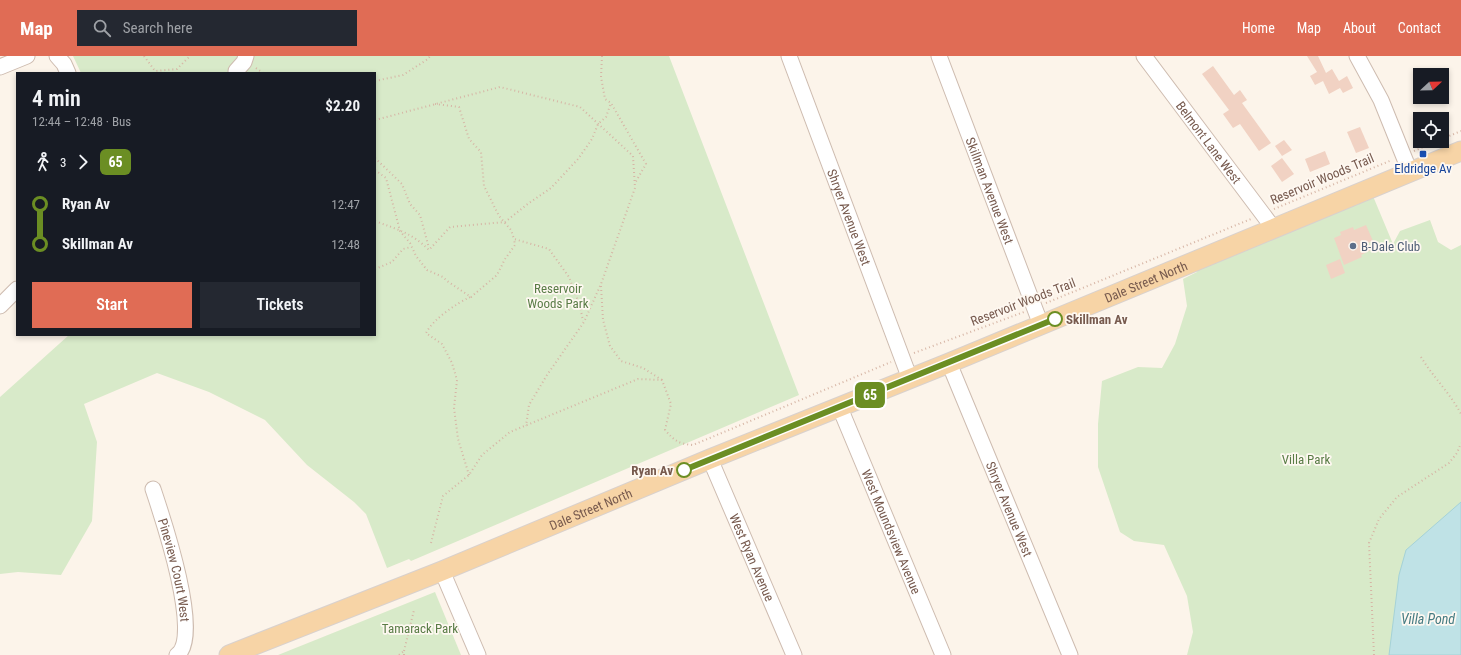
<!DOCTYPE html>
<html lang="en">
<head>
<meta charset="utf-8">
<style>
	:root { --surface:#171b24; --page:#242831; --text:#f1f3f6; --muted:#9ea1a6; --accent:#e06c55 }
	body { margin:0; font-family:"Roboto Condensed",sans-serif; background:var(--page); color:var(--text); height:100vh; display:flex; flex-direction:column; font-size:15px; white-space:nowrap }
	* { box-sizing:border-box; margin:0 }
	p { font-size:13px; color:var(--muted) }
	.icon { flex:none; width:22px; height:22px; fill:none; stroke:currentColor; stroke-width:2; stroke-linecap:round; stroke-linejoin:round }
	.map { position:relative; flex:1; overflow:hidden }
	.panel { position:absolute; left:16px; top:16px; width:360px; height:264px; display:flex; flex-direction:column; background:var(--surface); border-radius:0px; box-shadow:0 2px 6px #0003 }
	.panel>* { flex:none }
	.badge { padding:0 8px; border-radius:6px; font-size:14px; line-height:26px }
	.needle { width:26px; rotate:68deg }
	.controls { position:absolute; left:1413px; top:12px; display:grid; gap:8px }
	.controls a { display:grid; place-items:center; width:36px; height:36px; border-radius:0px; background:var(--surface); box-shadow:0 2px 6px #0003; font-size:20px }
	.map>.badge { position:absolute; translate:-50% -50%; box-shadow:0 0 0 2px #fff }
	.legs { display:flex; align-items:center; gap:6px; height:44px; padding:0 16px; font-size:13px }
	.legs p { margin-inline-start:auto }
	.headline { display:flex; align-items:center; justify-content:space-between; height:68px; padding:0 16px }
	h1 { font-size:22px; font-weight:600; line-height:30px }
	.button { display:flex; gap:8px; margin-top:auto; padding:8px 16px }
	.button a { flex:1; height:46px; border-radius:0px; background:var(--accent); color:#fff; font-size:16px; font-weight:600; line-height:46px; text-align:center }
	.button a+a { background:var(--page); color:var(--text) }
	ul { padding:0 16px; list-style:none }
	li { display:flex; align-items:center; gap:14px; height:40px; font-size:15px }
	li i { display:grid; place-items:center; width:6px; height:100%; margin:0 5px; background:currentColor }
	li i::after { content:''; width:10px; height:10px; margin:-5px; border:3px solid; border-radius:50%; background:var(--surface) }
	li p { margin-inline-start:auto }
	li:first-child i { background:linear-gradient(#0000 50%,currentColor 0) }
	li:last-child i { background:linear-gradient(currentColor 50%,#0000 0) }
	header { display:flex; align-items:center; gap:24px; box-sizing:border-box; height:56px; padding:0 20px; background:var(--accent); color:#fff }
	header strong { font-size:19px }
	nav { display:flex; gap:22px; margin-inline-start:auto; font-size:14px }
	.search { width:280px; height:36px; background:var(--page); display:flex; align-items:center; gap:10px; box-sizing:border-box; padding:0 14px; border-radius:0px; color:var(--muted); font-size:15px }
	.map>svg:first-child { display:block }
	.green { fill:#d8eac9 }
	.water { fill:#bfe2e6; stroke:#a5d2d7 }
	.building { fill:#f1d2c3 }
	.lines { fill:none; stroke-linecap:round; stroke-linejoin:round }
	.minor-casing { stroke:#cebcb0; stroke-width:17 }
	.major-casing { stroke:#d9d1cd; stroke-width:21 }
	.path { stroke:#d6b5a5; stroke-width:2; stroke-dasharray:1 3; stroke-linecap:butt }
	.minor { stroke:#fff; stroke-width:15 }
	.major { stroke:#f7d4a6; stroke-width:19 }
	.line-1-casing { stroke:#fff; stroke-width:9 }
	.line-1 { stroke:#6b8e23; stroke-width:6 }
	.transit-dot { fill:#1a4fb4; stroke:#fef8f1; stroke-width:1.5 }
	.service-dot { fill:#5c6f8a; stroke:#fef8f1; stroke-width:1.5 }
	.stop-1-dot { fill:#fff; stroke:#6b8e23; stroke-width:2 }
	.labels { text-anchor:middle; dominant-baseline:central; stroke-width:3.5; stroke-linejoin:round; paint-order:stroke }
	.street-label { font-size:13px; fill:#775a4e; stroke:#fef8f1 }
	.transit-label { font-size:13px; fill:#164399; stroke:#fef8f1 }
	.service-label { font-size:13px; fill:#4e5e75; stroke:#fef8f1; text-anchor:start }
	.park-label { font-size:13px; fill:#597c46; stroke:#fef8f1 }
	.stop-label { font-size:13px; font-weight:bold; fill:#775a4e; stroke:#fef8f1; text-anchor:start }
	.water-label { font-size:14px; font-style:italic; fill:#457b82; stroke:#fef8f1 }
</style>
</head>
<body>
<header>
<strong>Map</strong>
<div class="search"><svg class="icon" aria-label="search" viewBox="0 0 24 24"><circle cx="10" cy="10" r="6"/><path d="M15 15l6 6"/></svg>Search here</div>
<nav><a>Home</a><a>Map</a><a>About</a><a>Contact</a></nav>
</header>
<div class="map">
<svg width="1461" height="599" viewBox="0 0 1461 599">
	<rect width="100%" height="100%" fill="#fcf4ea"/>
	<g class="green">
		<path d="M 73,0 L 669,0 L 799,339 L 411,505 L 409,503 L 387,512 L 366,458 L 354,446 L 307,409 L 265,364 L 209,336 L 157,317 L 84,348 L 97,386 L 92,465 L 61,519 L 18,516 L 0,518 L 0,341 L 69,279 L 375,279 L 375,17 L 81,17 Z"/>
		<path d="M 1370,133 L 1393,188 L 1400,175 L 1430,164 L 1438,186 L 1451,194 L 1461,189 L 1461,599 L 1187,599 L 1193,576 L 1187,540 L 1164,489 L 1134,485 L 1120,476 L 1098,411 L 1098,368 L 1102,325 L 1138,311 L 1162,312 L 1175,288 L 1187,250 L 1183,223 L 1197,216 L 1200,203 Z"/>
		<path d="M 435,536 L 461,599 L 278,599 Z"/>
	</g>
	<path class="water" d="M 1461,446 L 1461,599 L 1389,599 L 1399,519 L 1406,494 Z"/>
	<g class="building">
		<path d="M 1307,0 L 1318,0 L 1326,17 L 1332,13 L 1339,25 L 1347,20 L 1353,32 L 1343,37 L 1340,32 L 1329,38 L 1323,25 L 1315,29 L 1310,20 L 1317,16 Z"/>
		<path d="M 1213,10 L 1234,39 L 1240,34 L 1247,44 L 1242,47 L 1271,87 L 1259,95 L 1240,68 L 1233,72 L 1223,58 L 1229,54 L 1202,18 Z"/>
		<path d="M 1360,71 L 1369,92 L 1356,97 L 1347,76 Z"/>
		<path d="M 1284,84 L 1292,94 L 1282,100 L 1275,90 Z"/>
		<path d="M 1325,95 L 1330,108 L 1310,116 L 1305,103 Z"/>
		<path d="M 1282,102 L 1294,118 L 1282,126 L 1271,110 Z"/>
		<path d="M 1366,169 L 1373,185 L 1368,187 L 1371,194 L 1361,199 L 1362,201 L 1344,209 L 1334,182 L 1341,179 L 1340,176 L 1353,171 L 1354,174 Z"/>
		<path d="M 1340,203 L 1345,217 L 1331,223 L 1326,209 Z"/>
	</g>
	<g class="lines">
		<g class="minor-casing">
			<g id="minor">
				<path d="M 57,0 L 64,8 L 68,17"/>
				<path id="s1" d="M 789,0 L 910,323"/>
				<path id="s2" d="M 939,0 L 1041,269"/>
				<path id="s3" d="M 1144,0 L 1274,173"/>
				<path d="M 1357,0 L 1381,44 L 1410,116"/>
				<path d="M 0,11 L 27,0"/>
				<path d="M 236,15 L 244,6 L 246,0"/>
				<path d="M 0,250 L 17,233"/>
				<path id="s4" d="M 949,307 L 1070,599"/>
				<path id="s5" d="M 840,352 L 943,599"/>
				<path id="s6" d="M 710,403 L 794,599"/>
				<path id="s7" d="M 153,433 C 162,460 203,581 177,599"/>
				<path d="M 442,515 L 478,599"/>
			</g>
		</g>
		<g class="major-casing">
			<g id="major">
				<path id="s8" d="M 229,599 L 442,515 L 710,403 L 949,307 L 1461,95"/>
			</g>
		</g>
		<g class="path">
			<path d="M 144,0 L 155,15 L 177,13 L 190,0"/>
			<path d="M 602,0 L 601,21 L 605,43 L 611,47 L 646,108 L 635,127"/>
			<path d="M 256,12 L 263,17"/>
			<path d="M 375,25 L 403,19 L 428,3 L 430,0"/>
			<path d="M 435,48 L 459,51 L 469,83 L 481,96 L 484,130 L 499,160 L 511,174 L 514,183 L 549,193 L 569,221 L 580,250 L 583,265"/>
			<path d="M 375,64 L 500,31 L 580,51 L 633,100 L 635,132 L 601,228 L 584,266 L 547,319 L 529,349 L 526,370"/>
			<path d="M 1442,83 L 1461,75"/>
			<path d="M 1414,95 L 1438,85"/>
			<path d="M 375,102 L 402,128 L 410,148 L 420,159 L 429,192"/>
			<path d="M 375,114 L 386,122 L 400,175 L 410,187 L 416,200 L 427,214 L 443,221 L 447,225 L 471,241 L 497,219 L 505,203 L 515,189 L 514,183"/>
			<path d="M 1274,153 L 1392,104"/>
			<path d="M 375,165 C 396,173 412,177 429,194 L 450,171 L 505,166 L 529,147 L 551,132 L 578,103 L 592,83 L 598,68 L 606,61 L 611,47"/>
			<path d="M 375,213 L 392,206 L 403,193 L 411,191"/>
			<path d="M 601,230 L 603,264 L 610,290 L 621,305 L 643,312 L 662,324"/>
			<path d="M 1046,247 L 1251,163"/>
			<path d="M 914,297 L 1024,256"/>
			<path d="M 1421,301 C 1433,321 1450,337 1461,358"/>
			<path d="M 469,419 L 458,383 L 454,352 L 457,324 L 452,307 L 442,288 L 426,277 C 433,263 456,248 470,241"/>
			<path d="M 431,487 L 443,440 L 469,419 L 482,399 L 510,376 L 638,323 L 662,324 L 671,348 L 665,374 C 674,384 678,388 693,389 L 891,306"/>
			<path d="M 399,599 L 404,595"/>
			<path d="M 404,599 L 404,595 L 414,554"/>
			<path d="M 1374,599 L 1369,487 L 1379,463 L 1397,441 L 1449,407 L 1457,397 L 1461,387"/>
		</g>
		<use href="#minor" class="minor"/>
		<use href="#major" class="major"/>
	</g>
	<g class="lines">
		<g class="line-1-casing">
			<path id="line-1" d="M 684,414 L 1055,263"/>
		</g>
		<use href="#line-1" class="line-1"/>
	</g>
	<rect class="transit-dot" x="1419" y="94" width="8" height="8" rx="2"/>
	<circle class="service-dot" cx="1353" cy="190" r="4"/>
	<g class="stop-1-dot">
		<circle cx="1055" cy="263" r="7"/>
		<circle cx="684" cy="414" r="7"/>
	</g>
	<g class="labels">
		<g class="street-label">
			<text stroke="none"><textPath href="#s3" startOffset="108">Belmont Lane West</textPath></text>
			<text transform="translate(1322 123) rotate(-23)">Reservoir Woods Trail</text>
			<text stroke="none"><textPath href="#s2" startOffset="144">Skillman Avenue West</textPath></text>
			<text stroke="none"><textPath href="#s1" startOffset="172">Shryer Avenue West</textPath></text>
			<text stroke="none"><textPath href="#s8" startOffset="990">Dale Street North</textPath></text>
			<text transform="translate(1023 246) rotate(-21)">Reservoir Woods Trail</text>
			<text stroke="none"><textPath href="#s8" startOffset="390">Dale Street North</textPath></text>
			<text stroke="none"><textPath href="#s4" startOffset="158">Shryer Avenue West</textPath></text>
			<text stroke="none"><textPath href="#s5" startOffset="134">West Moundsview Avenue</textPath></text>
			<text stroke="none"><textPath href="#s6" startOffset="107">West Ryan Avenue</textPath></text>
			<text stroke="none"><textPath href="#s7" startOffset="84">Pineview Court West</textPath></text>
		</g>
		<g class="transit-label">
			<text x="1423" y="112">Eldridge Av</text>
		</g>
		<g class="service-label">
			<text x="1361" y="190">B-Dale Club</text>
		</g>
		<g class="park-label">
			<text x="558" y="232">Reservoir<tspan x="558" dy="15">Woods Park</tspan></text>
			<text x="1306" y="403">Villa Park</text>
			<text x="420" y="572">Tamarack Park</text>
		</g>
		<g class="stop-label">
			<text x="1066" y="263">Skillman Av</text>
			<text x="673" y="414" text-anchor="end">Ryan Av</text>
		</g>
		<g class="water-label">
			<text x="1428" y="563">Villa Pond</text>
		</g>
	</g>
</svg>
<div class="controls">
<a><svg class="needle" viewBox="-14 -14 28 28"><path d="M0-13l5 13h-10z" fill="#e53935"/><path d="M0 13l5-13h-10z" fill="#9ea1a6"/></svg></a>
<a><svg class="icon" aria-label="locate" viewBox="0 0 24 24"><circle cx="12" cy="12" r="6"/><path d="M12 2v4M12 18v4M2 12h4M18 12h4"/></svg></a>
</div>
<b class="badge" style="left:870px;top:339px;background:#6b8e23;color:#fff">65</b>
<section class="panel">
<div class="headline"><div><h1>4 min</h1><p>12:44 – 12:48 · Bus</p></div><b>$2.20</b></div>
<div class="legs"><svg class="icon" aria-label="walk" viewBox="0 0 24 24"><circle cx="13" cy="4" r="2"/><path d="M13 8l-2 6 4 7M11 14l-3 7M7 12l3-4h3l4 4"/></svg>3<svg class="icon" aria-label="forward" viewBox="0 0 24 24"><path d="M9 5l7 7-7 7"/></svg><b class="badge" style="background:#6b8e23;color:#fff">65</b></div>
<ul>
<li><i style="color:#6b8e23"></i><b>Ryan Av</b><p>12:47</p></li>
<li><i style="color:#6b8e23"></i><b>Skillman Av</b><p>12:48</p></li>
</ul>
<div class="button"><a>Start</a><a>Tickets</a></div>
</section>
</div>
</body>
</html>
